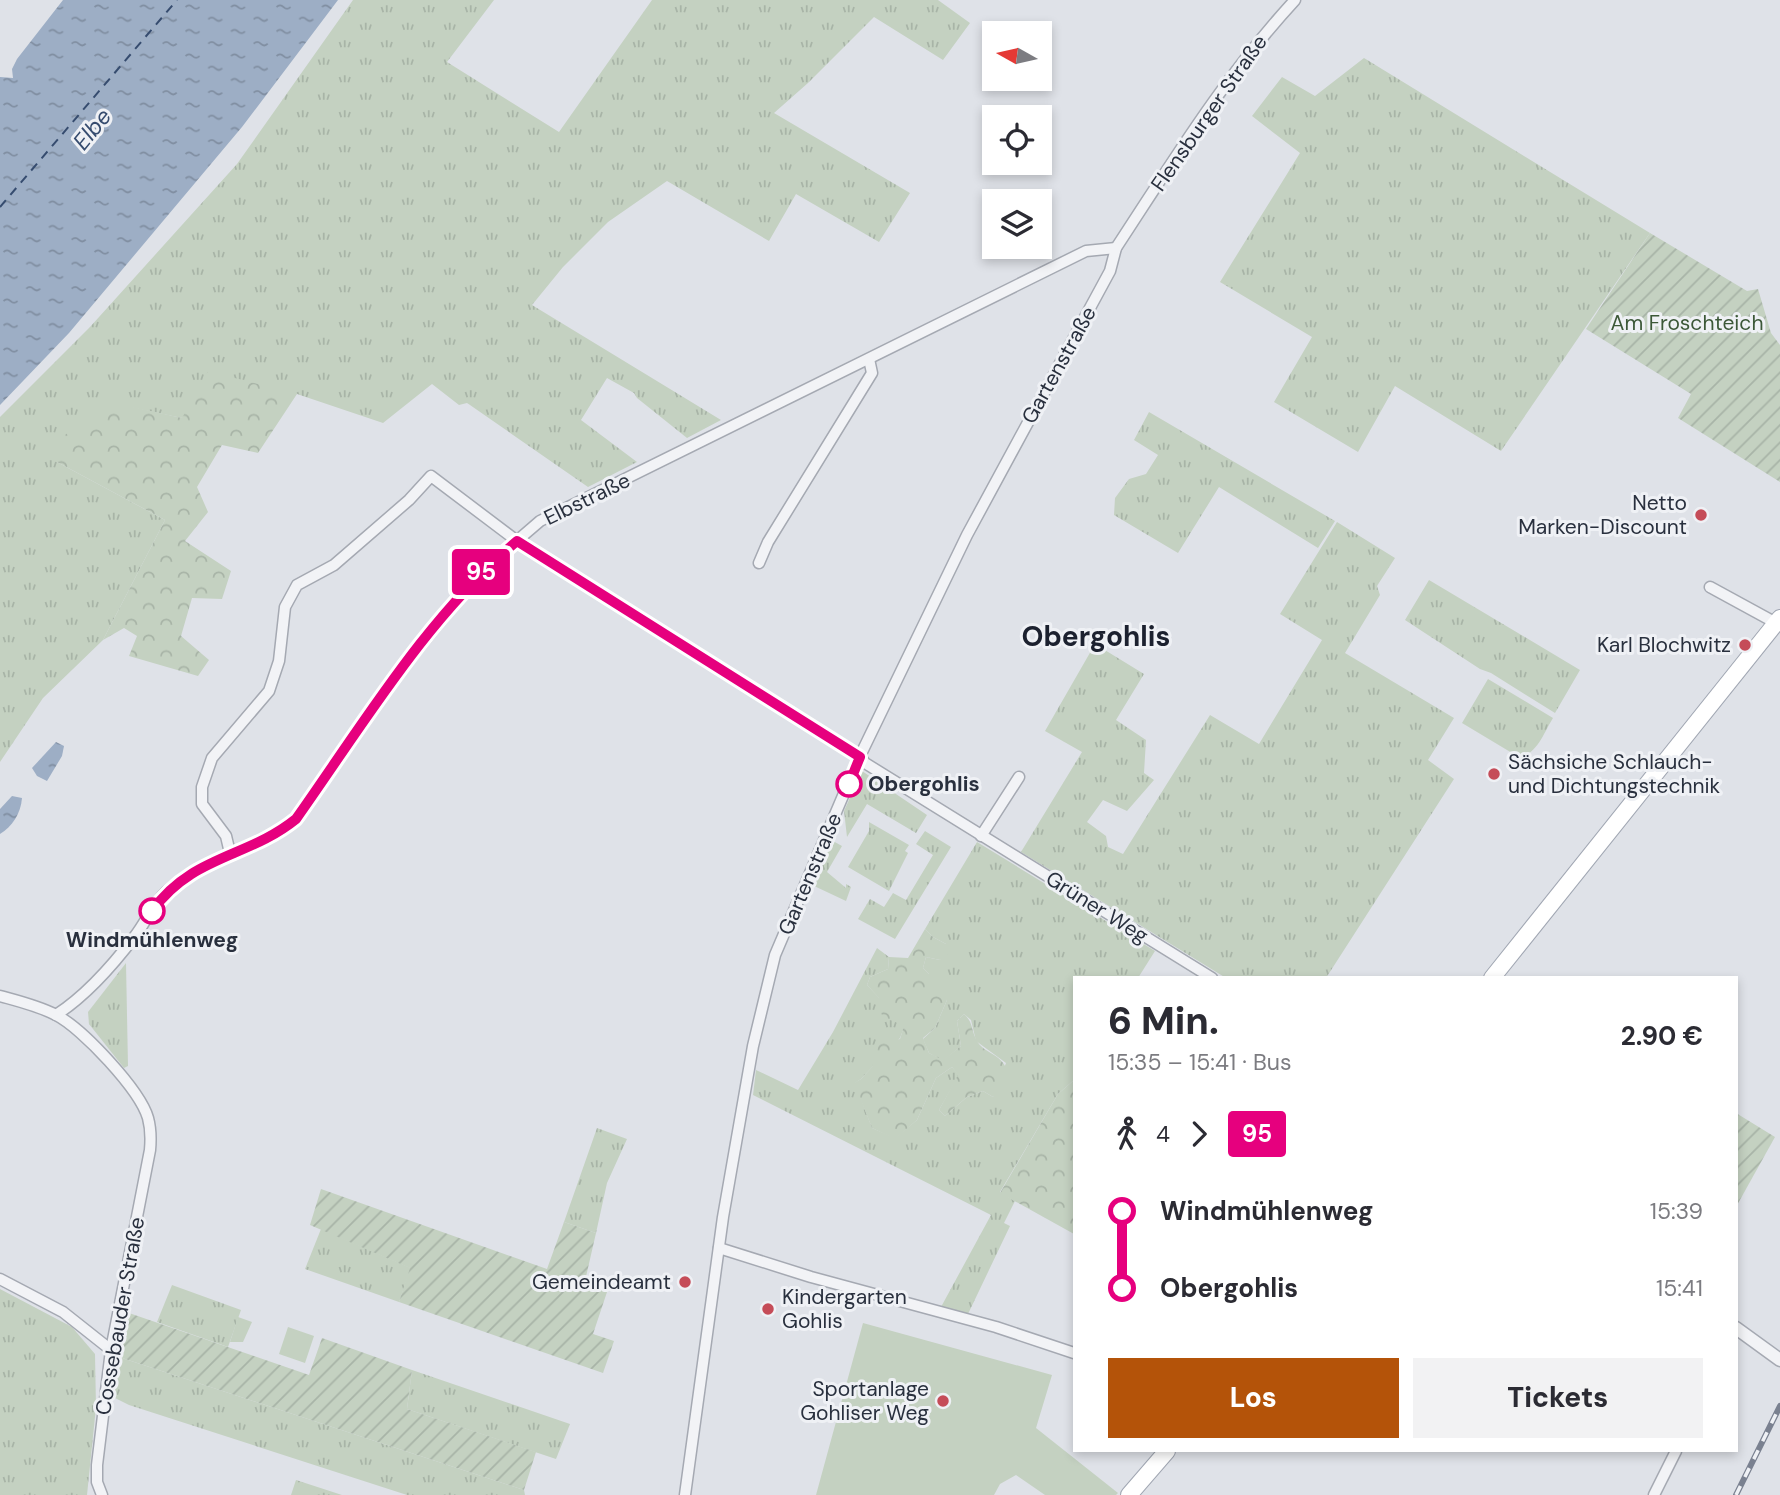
<!DOCTYPE html>
<html lang="de">
<head>
<meta charset="utf-8">
<style>
	:root { --surface:#fff; --page:#f2f2f3; --text:#2b2b33; --muted:#7c7c81; --accent:#b45309 }
	body { margin:0; font-family:"DM Sans",sans-serif; background:var(--page); color:var(--text); height:100vh; display:flex; flex-direction:column; font-size:26px; white-space:nowrap }
	* { box-sizing:border-box; margin:0 }
	p { font-size:23px; color:var(--muted) }
	.icon { flex:none; width:38px; height:38px; fill:none; stroke:currentColor; stroke-width:2; stroke-linecap:round; stroke-linejoin:round }
	.map { position:relative; flex:1; overflow:hidden }
	.drawer { position:absolute; left:1073px; top:976px; width:665px; height:476px; display:flex; flex-direction:column; background:var(--surface); border-radius:0px; box-shadow:0 4px 10px #0003 }
	.drawer>* { flex:none }
	.badge { padding:0 14px; border-radius:5px; font-size:24px; line-height:46px }
	.needle { width:46px; rotate:278deg }
	.buttons { position:absolute; left:982px; top:21px; display:grid; gap:14px }
	.buttons a { display:grid; place-items:center; width:70px; height:70px; border-radius:0px; background:var(--surface); box-shadow:0 4px 10px #0003; font-size:35px }
	.map>.badge { position:absolute; translate:-50% -50%; box-shadow:0 0 0 4px #fff }
	.legs { display:flex; align-items:center; gap:10px; height:77px; padding:0 35px; font-size:23px }
	.legs p { margin-inline-start:auto }
	.summary { display:flex; align-items:center; justify-content:space-between; height:119px; padding:0 35px }
	h1 { font-size:38px; font-weight:800; line-height:52px }
	.action { display:flex; gap:14px; margin-top:auto; padding:14px 35px }
	.action a { flex:1; height:80px; border-radius:0px; background:var(--accent); color:#fff; font-size:28px; font-weight:800; line-height:80px; text-align:center }
	.action a+a { background:var(--page); color:var(--text) }
	ul { padding:0 35px; list-style:none }
	li { display:flex; align-items:center; gap:24px; height:77px; font-size:26px }
	li i { display:grid; place-items:center; width:10px; height:100%; margin:0 9px; background:currentColor }
	li i::after { content:''; width:18px; height:18px; margin:-9px; border:5px solid; border-radius:50%; background:var(--surface) }
	li p { margin-inline-start:auto }
	li:first-child i { background:linear-gradient(#0000 50%,currentColor 0) }
	li:last-child i { background:linear-gradient(currentColor 50%,#0000 0) }
	.map>svg:first-child { display:block }
	.grass { fill:url(#grass-tufts) }
	.forest { fill:url(#forest-crowns) }
	.garden { fill:url(#garden-furrows) }
	.pitch { fill:#c4d1c1 }
	.water { fill:url(#water-ripples) }
	.lines { fill:none; stroke-linecap:round; stroke-linejoin:round }
	.ferry { stroke:#364c6f; stroke-width:2; stroke-dasharray:9 7; stroke-linecap:butt }
	.minor-casing { stroke:#a5a9b2; stroke-width:13 }
	.tertiary-casing { stroke:#a5a9b2; stroke-width:15 }
	.primary-casing { stroke:#a0a6b2; stroke-width:18 }
	.minor { stroke:#f2f3f6; stroke-width:10 }
	.tertiary { stroke:#f2f3f6; stroke-width:12 }
	.primary { stroke:#fff; stroke-width:16 }
	.rail-casing { stroke:#7a8190; stroke-width:6 }
	.rail { stroke:#eff1f5; stroke-width:3.5; stroke-dasharray:10; stroke-linecap:butt }
	.line-1-casing { stroke:#fff; stroke-width:16 }
	.line-1 { stroke:#e6007e; stroke-width:10 }
	.poi-dot { fill:#c54c58; stroke:#eff1f5; stroke-width:2.5 }
	.stop-1-dot { fill:#fff; stroke:#e6007e; stroke-width:3.5 }
	.labels { text-anchor:middle; dominant-baseline:central; stroke-width:6; stroke-linejoin:round; paint-order:stroke }
	.street-label { font-size:21px; fill:#29303e; stroke:#eff1f5 }
	.park-label { font-size:21px; fill:#3c5838; stroke:#eff1f5 }
	.poi-label { font-size:21px; fill:#29303e; stroke:#eff1f5; text-anchor:end }
	.stop-label { font-size:21px; font-weight:bold; fill:#29303e; stroke:#eff1f5; text-anchor:start }
	.water-label { font-size:23px; font-style:italic; fill:#364c6f; stroke:#eff1f5 }
	.district-label { font-size:28px; font-weight:bold; fill:#1c212f; stroke:#eff1f5 }
</style>
</head>
<body>
<div class="map">
<svg width="1780" height="1495" viewBox="0 0 1780 1495">
	<defs>
		<pattern id="grass-tufts" width="24" height="20" patternUnits="userSpaceOnUse" patternTransform="scale(1.75)"><rect width="24" height="20" fill="#c4d1c1"/><path d="M3 7l-1-3M5 7V3M7 7l1-3M15 17l-1-3M17 17v-4M19 17l1-3" fill="none" stroke="#a8b4a7"/></pattern>
		<pattern id="forest-crowns" width="20" height="18" patternUnits="userSpaceOnUse" patternTransform="scale(1.75)"><rect width="20" height="18" fill="#c4d1c1"/><path d="M2 6a3 3 0 1 1 6 0M12 15a3 3 0 1 1 6 0" fill="none" stroke="#a8b4a7"/></pattern>
		<pattern id="garden-furrows" width="10" height="10" patternUnits="userSpaceOnUse" patternTransform="scale(1.75)"><rect width="10" height="10" fill="#c4d1c1"/><path d="M-1 1l2-2M0 10L10 0M9 11l2-2" fill="none" stroke="#a8b4a7"/></pattern>
		<pattern id="water-ripples" width="26" height="14" patternUnits="userSpaceOnUse" patternTransform="scale(1.75)"><rect width="26" height="14" fill="#9daec5"/><path d="M2 4q2-2 4 0t4 0M15 11q2-2 4 0t4 0" fill="none" stroke="#808ea1"/></pattern>
	</defs>
	<rect width="100%" height="100%" fill="#dfe2e8"/>
	<g class="grass">
		<path d="M 353,0 L 494,0 L 447,62 L 559,132 L 652,0 L 938,0 L 970,23 L 943,60 L 874,17 L 808,83 L 774,113 L 910,193 L 879,242 L 796,194 L 769,241 L 667,181 L 608,222 L 563,267 L 532,305 L 721,420 L 687,438 L 637,398 L 634,393 L 607,378 L 581,420 L 637,462 L 588,487 L 470,405 L 467,403 L 459,405 L 432,384 L 383,423 L 297,394 L 182,418 L 115,404 L 57,462 L 165,520 L 103,640 L 43,698 L 0,762 L 0,417 L 90,327 L 237,164 Z"/>
		<path d="M 1364,58 L 1650,233 L 1501,451 L 1395,386 L 1358,452 L 1274,402 L 1312,337 L 1220,282 L 1300,153 L 1252,116 L 1282,77 L 1315,96 Z"/>
		<path d="M 1149,412 L 1335,521 L 1318,548 L 1219,487 L 1178,553 L 1114,515 L 1115,498 L 1129,479 L 1146,474 L 1158,455 L 1134,440 Z"/>
		<path d="M 1337,522 L 1395,558 L 1377,586 L 1380,595 L 1345,653 L 1454,718 L 1428,760 L 1454,779 L 1326,978 L 1226,978 L 1021,852 L 1082,752 L 1045,731 L 1095,644 L 1144,674 L 1116,720 L 1146,740 L 1144,773 L 1154,780 L 1127,811 L 1103,800 L 1087,822 L 1106,836 L 1108,847 L 1123,854 L 1210,715 L 1259,744 L 1322,640 L 1280,614 Z"/>
		<path d="M 1429,580 L 1580,670 L 1555,713 L 1491,673 L 1480,669 L 1405,620 Z"/>
		<path d="M 1488,679 L 1553,718 C 1544,732 1536,758 1517,756 L 1462,723 Z"/>
		<path d="M 862,771 L 927,815 L 916,833 L 867,804 L 847,837 L 844,811 Z"/>
		<path d="M 869,822 L 909,845 L 905,851 L 908,853 L 889,891 L 848,867 L 869,831 Z"/>
		<path d="M 925,831 L 951,847 L 895,939 L 858,919 L 870,899 L 884,907 L 893,893 L 906,900 L 933,855 L 916,844 Z"/>
		<path d="M 833,841 L 842,846 L 827,872 L 846,888 L 846,884 L 851,887 L 846,901 L 812,885 Z"/>
		<path d="M 977,842 L 1155,951 L 1138,978 L 1074,978 L 1074,1080 L 1058,1094 L 1000,1192 L 1015,1201 L 1004,1223 L 1010,1226 L 968,1314 L 941,1307 L 991,1215 L 753,1095 L 756,1070 L 798,1090 L 833,1032 L 877,948 L 889,957 L 888,969 L 870,977 L 867,985 L 905,1025 L 900,1038 L 861,1079 L 855,1083 L 872,1128 L 895,1138 L 917,1120 L 936,1078 L 952,1067 L 959,1075 L 939,1110 L 945,1116 L 967,1097 L 983,1091 L 993,1097 L 1006,1063 L 976,1041 L 971,1020 L 964,1014 L 957,1021 L 961,1046 L 943,1061 L 929,1053 L 923,1039 L 935,1028 L 947,1000 L 929,974 L 923,968 L 926,957 L 940,960 L 946,944 L 933,937 L 925,929 Z"/>
		<path d="M 126,963 L 128,1066 L 124,1068 L 89,1024 L 88,1012 Z"/>
		<path d="M 597,1128 L 627,1139 L 607,1183 L 596,1233 L 564,1222 Z"/>
		<path d="M 321,1229 L 411,1268 L 399,1302 L 305,1269 Z"/>
		<path d="M 172,1285 L 241,1310 L 228,1347 L 157,1322 Z"/>
		<path d="M 0,1289 L 72,1327 L 95,1354 L 96,1407 L 87,1495 L 0,1495 Z"/>
		<path d="M 119,1357 L 524,1490 L 525,1495 L 407,1495 L 129,1405 L 113,1397 Z"/>
		<path d="M 412,1370 L 570,1424 L 556,1459 L 407,1409 Z"/>
		<path d="M 296,1480 L 342,1495 L 291,1495 Z"/>
	</g>
	<g class="forest">
		<path d="M 208,371 L 297,394 L 258,453 L 222,445 L 197,487 L 208,512 L 185,541 L 231,571 L 222,599 L 192,598 L 181,636 L 209,660 L 198,676 L 129,656 L 137,636 L 124,628 L 103,640 L 165,520 L 57,462 L 60,438 L 115,403 L 182,418 Z"/>
		<path d="M 925,929 L 933,937 L 946,944 L 948,954 L 940,960 L 926,957 L 923,968 L 929,974 L 945,974 L 947,1000 L 935,1028 L 923,1038 L 929,1053 L 943,1060 L 961,1046 L 957,1021 L 964,1014 C 973,1022 971,1029 976,1039 C 984,1056 1003,1051 1009,1076 L 993,1097 L 983,1091 L 967,1097 L 945,1116 L 939,1110 L 958,1075 L 952,1067 L 936,1078 L 917,1120 L 895,1139 L 872,1128 L 854,1083 L 861,1079 L 873,1066 L 868,1046 L 900,1039 L 904,1026 L 882,1016 L 879,998 L 867,985 L 870,977 L 888,969 L 889,957 L 908,958 Z"/>
		<path d="M 1074,1080 L 1074,1234 L 1000,1193 L 1058,1094 Z"/>
	</g>
	<g class="garden">
		<path d="M 1650,233 L 1747,291 L 1758,289 L 1771,333 L 1780,345 L 1780,482 L 1678,418 L 1691,394 L 1586,329 Z"/>
		<path d="M 1736,1113 L 1775,1137 L 1736,1207 Z"/>
		<path d="M 321,1189 L 547,1269 L 564,1222 L 596,1233 L 585,1281 L 608,1289 L 593,1334 L 614,1341 L 603,1373 L 399,1302 L 410,1268 L 310,1225 Z"/>
		<path d="M 129,1313 L 309,1375 L 322,1338 L 412,1370 L 407,1409 L 536,1452 L 524,1490 L 119,1357 L 126,1318 L 128,1317 Z"/>
	</g>
	<g class="pitch">
		<path d="M 238,1317 L 252,1322 L 243,1342 L 230,1342 Z"/>
		<path d="M 863,1323 L 1052,1375 L 1036,1428 L 1118,1493 L 1116,1495 L 1045,1495 L 1016,1475 L 1000,1484 L 994,1495 L 816,1495 Z"/>
		<path d="M 288,1327 L 314,1336 L 305,1363 L 279,1354 Z"/>
	</g>
	<g class="water">
		<path d="M 63,0 L 338,0 L 242,127 L 69,333 L 0,405 L 0,77 L 13,78 L 12,69 L 17,59 Z"/>
		<path d="M 56,742 L 64,746 L 62,756 L 47,781 L 37,776 L 32,768 Z"/>
		<path d="M 12,796 L 22,798 C 21,813 12,827 0,834 L 0,809 Z"/>
	</g>
	<g class="lines">
		<path class="ferry" d="M 0,207 L 177,0"/>
		<g class="minor-casing">
			<g id="minor">
				<path d="M 759,563 L 768,542 L 872,373 L 869,359"/>
				<path d="M 1710,587 L 1776,623"/>
				<path d="M 981,836 L 1019,777"/>
				<path d="M 230,853 L 226,836 L 202,804 L 202,787 L 212,758 L 269,691 L 279,661 L 285,607 L 297,585 L 334,565 L 409,500 L 431,476 L 517,541 L 860,756 L 865,763 L 1212,978"/>
				<path d="M 0,996 C 18,1001 39,1006 56,1015 C 82,1028 140,1090 148,1118 C 151,1129 151,1139 150,1150 L 111,1350 L 97,1465 L 97,1482 L 102,1495"/>
				<path d="M 56,1015 C 87,995 113,965 135,936 C 146,922 153,904 166,892 C 205,858 257,851 296,819 L 399,672 L 467,588 L 483,570 L 540,521 L 1086,251 L 1116,248"/>
				<path d="M 719,1248 L 811,1277 L 996,1327 L 1074,1353"/>
				<path d="M 0,1279 L 63,1312 L 111,1350"/>
				<path d="M 685,1495 L 723,1217 L 753,1046 L 775,955 L 860,756 L 967,535 L 1110,271 L 1116,248 C 1173,161 1225,76 1295,0"/>
				<path d="M 1654,1495 L 1676,1451"/>
			</g>
		</g>
		<g class="tertiary-casing">
			<path id="tertiary" d="M 1736,1328 L 1780,1360"/>
		</g>
		<g class="primary-casing">
			<g id="primary">
				<path d="M 1492,978 L 1780,618"/>
				<path d="M 1129,1495 L 1167,1451"/>
			</g>
		</g>
		<use href="#minor" class="minor"/>
		<use href="#tertiary" class="tertiary"/>
		<use href="#primary" class="primary"/>
		<g class="rail-casing">
			<path id="rail" d="M 1736,1495 L 1780,1406"/>
		</g>
		<use href="#rail" class="rail"/>
	</g>
	<g class="lines">
		<g class="line-1-casing">
			<path id="line-1" d="M 152,911 C 192,855 248,858 296,819 C 364,723 427,617 517,541 L 860,757 L 849,784"/>
		</g>
		<use href="#line-1" class="line-1"/>
	</g>
	<g class="poi-dot">
		<circle cx="1701" cy="515" r="7"/>
		<circle cx="1745" cy="645" r="7"/>
		<circle cx="1494" cy="774" r="7"/>
		<circle cx="685" cy="1282" r="7"/>
		<circle cx="768" cy="1309" r="7"/>
		<circle cx="943" cy="1401" r="7"/>
	</g>
	<g class="stop-1-dot">
		<circle cx="849" cy="784" r="12"/>
		<circle cx="152" cy="911" r="12"/>
	</g>
	<g class="labels">
		<g class="street-label">
			<text transform="translate(1209 113) rotate(-55)">Flensburger Straße</text>
			<text transform="translate(1059 365) rotate(-61)">Gartenstraße</text>
			<text transform="translate(587 499) rotate(-26)">Elbstraße</text>
			<text transform="translate(810 874) rotate(-67)">Gartenstraße</text>
			<text transform="translate(1097 907) rotate(32)">Grüner Weg</text>
			<text transform="translate(120 1316) rotate(-80)">Cossebauder Straße</text>
		</g>
		<g class="park-label">
			<text x="1687" y="323">Am Froschteich</text>
		</g>
		<g class="poi-label">
			<text x="1687" y="503">Netto<tspan x="1687" dy="24">Marken-Discount</tspan></text>
			<text x="1731" y="645">Karl Blochwitz</text>
			<text x="1508" y="762" text-anchor="start">Sächsiche Schlauch-<tspan x="1508" dy="24">und Dichtungstechnik</tspan></text>
			<text x="671" y="1282">Gemeindeamt</text>
			<text x="782" y="1297" text-anchor="start">Kindergarten<tspan x="782" dy="24">Gohlis</tspan></text>
			<text x="929" y="1389">Sportanlage<tspan x="929" dy="24">Gohliser Weg</tspan></text>
		</g>
		<g class="stop-label">
			<text x="868" y="784">Obergohlis</text>
			<text x="152" y="940" text-anchor="middle">Windmühlenweg</text>
		</g>
		<g class="water-label">
			<text transform="translate(92 129) rotate(-51)">Elbe</text>
		</g>
		<g class="district-label">
			<text x="1096" y="636">Obergohlis</text>
		</g>
	</g>
</svg>
<div class="buttons">
<a><svg class="needle" viewBox="-14 -14 28 28"><path d="M0-13l5 13h-10z" fill="#e53935"/><path d="M0 13l5-13h-10z" fill="#7c7c81"/></svg></a>
<a><svg class="icon" aria-label="locate" viewBox="0 0 24 24"><circle cx="12" cy="12" r="6"/><path d="M12 2v4M12 18v4M2 12h4M18 12h4"/></svg></a>
<a><svg class="icon" aria-label="layers" viewBox="0 0 24 24"><path d="M12 4l9 5-9 5-9-5zM3 14l9 5 9-5"/></svg></a>
</div>
<b class="badge" style="left:481px;top:572px;background:#e6007e;color:#fff">95</b>
<section class="drawer">
<div class="summary"><div><h1>6 Min.</h1><p>15:35 – 15:41 · Bus</p></div><b>2.90 €</b></div>
<div class="legs"><svg class="icon" aria-label="walk" viewBox="0 0 24 24"><circle cx="13" cy="4" r="2"/><path d="M13 8l-2 6 4 7M11 14l-3 7M7 12l3-4h3l4 4"/></svg>4<svg class="icon" aria-label="forward" viewBox="0 0 24 24"><path d="M9 5l7 7-7 7"/></svg><b class="badge" style="background:#e6007e;color:#fff">95</b></div>
<ul>
<li><i style="color:#e6007e"></i><b>Windmühlenweg</b><p>15:39</p></li>
<li><i style="color:#e6007e"></i><b>Obergohlis</b><p>15:41</p></li>
</ul>
<div class="action"><a>Los</a><a>Tickets</a></div>
</section>
</div>
</body>
</html>
